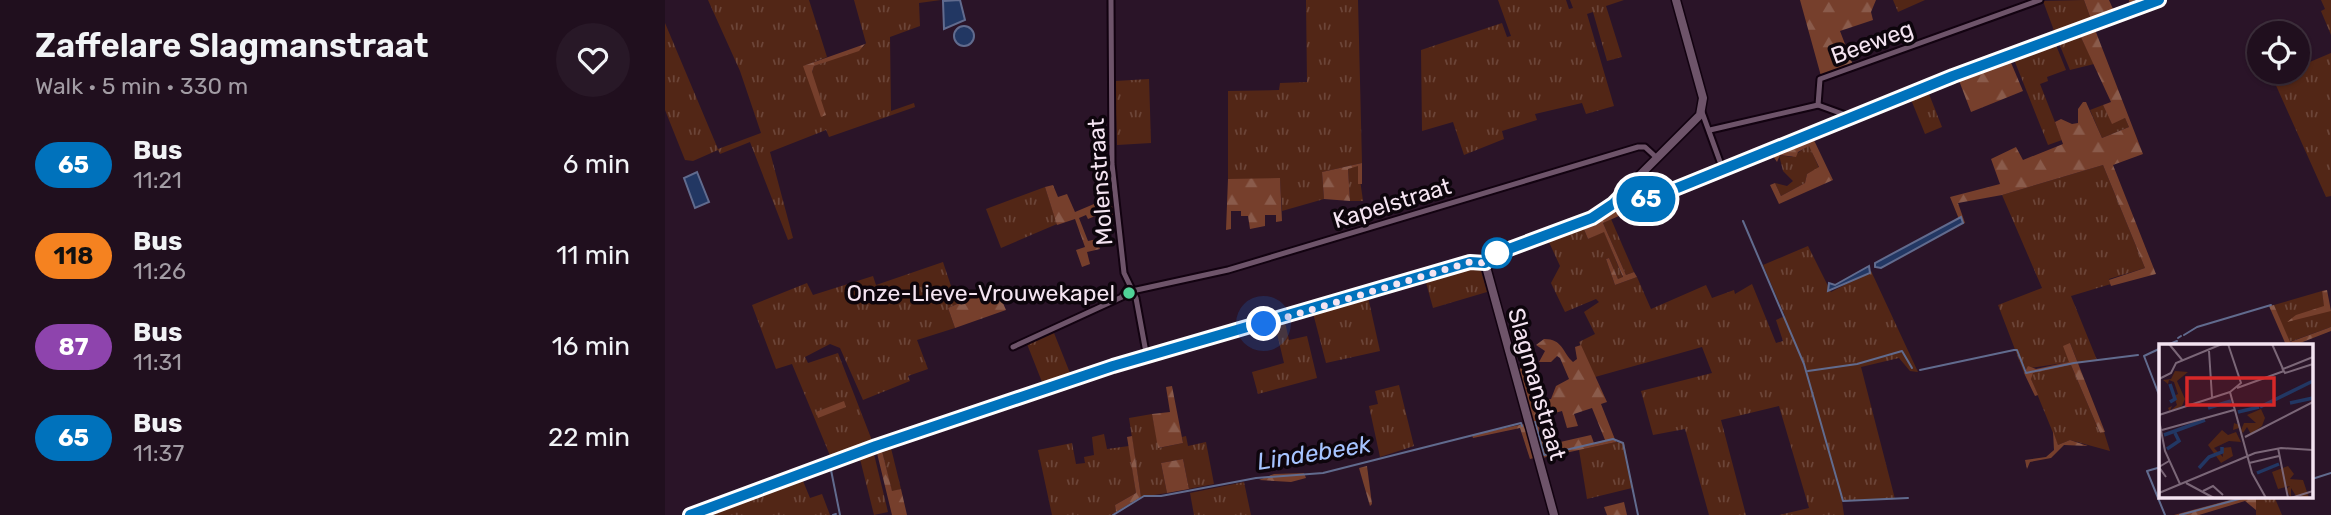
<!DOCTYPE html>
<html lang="en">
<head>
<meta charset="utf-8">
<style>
	:root { --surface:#200f1e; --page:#281827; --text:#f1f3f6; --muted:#a29ca4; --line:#3d2f3c }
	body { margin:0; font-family:Rubik,sans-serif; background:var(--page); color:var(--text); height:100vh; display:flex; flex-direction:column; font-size:26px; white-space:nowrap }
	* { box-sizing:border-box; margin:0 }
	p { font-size:23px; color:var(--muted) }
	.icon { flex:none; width:38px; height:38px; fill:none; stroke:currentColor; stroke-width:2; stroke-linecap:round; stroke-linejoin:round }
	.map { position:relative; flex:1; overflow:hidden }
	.panel { display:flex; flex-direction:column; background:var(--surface); width:665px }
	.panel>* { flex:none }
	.badge { padding:0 14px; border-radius:23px; font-size:24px; line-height:46px }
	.tools { position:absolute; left:1582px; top:21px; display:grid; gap:14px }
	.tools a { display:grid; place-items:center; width:63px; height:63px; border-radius:50%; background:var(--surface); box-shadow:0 2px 5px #0004,0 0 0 2px var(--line); font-size:35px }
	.you { position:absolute; width:35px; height:35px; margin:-18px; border:5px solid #fff; border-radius:50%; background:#1a73e8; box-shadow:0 0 0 10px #1a73e833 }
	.map>.badge { position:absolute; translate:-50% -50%; box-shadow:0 0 0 4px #fff }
	.round { display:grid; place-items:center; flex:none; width:74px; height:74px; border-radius:37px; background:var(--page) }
	.head { display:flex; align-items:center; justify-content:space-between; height:119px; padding:0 35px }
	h1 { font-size:33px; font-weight:600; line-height:52px }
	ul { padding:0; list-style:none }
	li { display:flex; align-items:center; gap:21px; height:91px; padding:0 35px }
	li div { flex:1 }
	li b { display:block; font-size:26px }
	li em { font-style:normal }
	li .badge { min-width:77px; font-weight:700; text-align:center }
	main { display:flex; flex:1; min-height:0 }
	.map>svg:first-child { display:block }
	.grass { fill:url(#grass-tufts) }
	.forest { fill:url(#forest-firs) }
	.water { fill:#223763; stroke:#616b8e; stroke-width:2 }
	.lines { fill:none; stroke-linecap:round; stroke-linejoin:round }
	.stream { stroke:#616b8e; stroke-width:2 }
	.street-casing { stroke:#120210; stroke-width:9 }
	.secondary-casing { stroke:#120210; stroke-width:11 }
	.street { stroke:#6e546a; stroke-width:5 }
	.secondary { stroke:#6e546a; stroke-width:8 }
	.line-casing { stroke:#fff; stroke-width:16 }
	.line { stroke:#0072bc; stroke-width:10 }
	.walk { stroke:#f4e4f1; stroke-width:7; stroke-dasharray:0 12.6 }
	.stop-dot { fill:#fff; stroke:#0072bc; stroke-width:3.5 }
	.poi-dot { fill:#50d398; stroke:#0d050c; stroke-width:2.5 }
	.labels { text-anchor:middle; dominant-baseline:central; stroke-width:7; stroke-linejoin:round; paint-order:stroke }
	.street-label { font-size:23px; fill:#f4e4f1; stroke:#0d050c }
	.poi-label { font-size:23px; fill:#f4e4f1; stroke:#0d050c; text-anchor:end }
	.water-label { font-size:24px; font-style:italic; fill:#a6c4ff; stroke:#0d050c }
	.inset-river { fill:none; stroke:#223763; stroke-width:3.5 }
	.inset-road { fill:none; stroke:#7b6778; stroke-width:2 }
	.view { fill:#d62828; fill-opacity:0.15; stroke:#d62828; stroke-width:3.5 }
	.inset-edge { fill:none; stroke:#f4e4f1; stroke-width:3.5 }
</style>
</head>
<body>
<main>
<section class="panel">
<div class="head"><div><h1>Zaffelare Slagmanstraat</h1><p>Walk · 5 min · 330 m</p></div><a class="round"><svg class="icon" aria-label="heart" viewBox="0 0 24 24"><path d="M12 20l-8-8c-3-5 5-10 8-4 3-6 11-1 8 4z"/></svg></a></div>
<ul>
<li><span class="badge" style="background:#0072bc;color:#fff">65</span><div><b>Bus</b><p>11:21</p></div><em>6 min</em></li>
<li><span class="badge" style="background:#f58220;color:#111">118</span><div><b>Bus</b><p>11:26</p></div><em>11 min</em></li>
<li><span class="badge" style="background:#8e44ad;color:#fff">87</span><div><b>Bus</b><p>11:31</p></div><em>16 min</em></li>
<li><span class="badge" style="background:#0072bc;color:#fff">65</span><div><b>Bus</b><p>11:37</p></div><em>22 min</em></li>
</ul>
</section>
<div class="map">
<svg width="1666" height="515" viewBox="0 0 1666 515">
	<defs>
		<pattern id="grass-tufts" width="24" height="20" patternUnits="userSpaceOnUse" patternTransform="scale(1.75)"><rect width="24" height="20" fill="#522616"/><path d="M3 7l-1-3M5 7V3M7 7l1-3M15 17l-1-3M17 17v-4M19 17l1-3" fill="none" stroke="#6c4538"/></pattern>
		<pattern id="forest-firs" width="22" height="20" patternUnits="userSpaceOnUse" patternTransform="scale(1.75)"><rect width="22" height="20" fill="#763f2c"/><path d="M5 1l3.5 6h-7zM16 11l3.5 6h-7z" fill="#8a5b4b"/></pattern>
	</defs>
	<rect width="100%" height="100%" fill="#2a1428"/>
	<g class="grass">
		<path d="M 43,0 L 144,0 L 162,57 L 139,66 L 147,72 L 149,66 L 198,47 L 201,43 L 189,0 L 276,0 L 254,3 L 255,26 L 225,37 L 226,111 L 249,103 L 250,107 L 164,137 L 161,130 L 105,152 L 128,238 L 123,240 L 85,142 L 55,154 L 53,150 L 28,161 L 20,160 L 0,110 L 0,23 L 53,149 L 96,133 L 75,71 Z"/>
		<path d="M 641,0 L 693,0 L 697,163 L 657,172 L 659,199 L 617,211 L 615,179 L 563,179 L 563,91 L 614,90 L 615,83 L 642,82 Z"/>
		<path d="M 833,0 L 901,0 L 904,9 L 908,8 L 905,0 L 959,0 L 941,6 L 957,57 L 942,61 L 928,12 L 922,14 L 949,106 L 921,114 L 917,103 L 870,114 L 872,120 L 837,131 L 839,139 L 799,155 L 788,122 L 757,131 L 756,50 L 837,23 L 842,37 L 846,36 Z"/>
		<path d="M 1228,0 L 1260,0 L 1233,12 Z"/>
		<path d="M 1419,0 L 1427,22 L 1391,36 L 1378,1 Z"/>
		<path d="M 1656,0 L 1666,0 L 1666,35 L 1656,11 L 1660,9 Z"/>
		<path d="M 1414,33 L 1429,64 L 1405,70 L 1393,41 Z"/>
		<path d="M 1386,42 L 1391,45 L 1401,70 L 1382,77 L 1383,81 L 1375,84 L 1397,140 L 1383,145 L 1348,57 Z"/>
		<path d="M 1666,53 L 1666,196 L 1661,197 L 1605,72 L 1633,72 L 1633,67 Z"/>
		<path d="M 484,79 L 486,143 L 452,145 L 450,81 Z"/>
		<path d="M 1262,89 L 1277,127 L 1260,134 L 1245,97 Z"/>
		<path d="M 1438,105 L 1447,123 L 1460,118 L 1464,127 L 1437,138 L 1425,110 Z"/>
		<path d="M 1144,145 L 1154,168 L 1142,174 L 1140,183 L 1116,196 L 1110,183 L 1122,186 L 1128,181 L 1118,171 L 1114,155 L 1127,157 Z"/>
		<path d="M 693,165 L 698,201 L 685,201 L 683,169 Z"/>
		<path d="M 1438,165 L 1480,268 L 1444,279 L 1446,284 L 1406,296 L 1432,360 L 1413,363 L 1405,343 L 1405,362 L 1359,369 L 1359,373 L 1333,305 L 1377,288 L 1337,195 Z"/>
		<path d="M 380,187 L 392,224 L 336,248 L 321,209 Z"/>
		<path d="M 946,219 L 969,272 L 961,275 L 938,223 Z"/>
		<path d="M 918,227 L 923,239 L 939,231 L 958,278 L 953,279 L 944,258 L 941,259 L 950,285 L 972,277 L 986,309 L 1041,285 L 1047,298 L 1069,290 L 1070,294 L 1087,284 L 1111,343 L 1118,341 L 1111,320 L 1120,316 L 1098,265 L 1143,246 L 1166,292 L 1206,271 L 1253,372 L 1245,371 L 1234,358 L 1196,367 L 1230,499 L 1177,501 L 1179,515 L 1114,515 L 1144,508 L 1114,406 L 1056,420 L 1081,515 L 1044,515 L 1020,429 L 988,435 L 976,391 L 1047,373 L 1037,347 L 930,377 L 914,342 L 930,334 L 919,312 L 934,302 L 931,299 L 900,312 L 886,283 L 895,266 L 883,240 Z"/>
		<path d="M 278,262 L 292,304 L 283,308 L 290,328 L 252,340 L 263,369 L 243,376 L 245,381 L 198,400 L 175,348 L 165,344 L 140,357 L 143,363 L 173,353 L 208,443 L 166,458 L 127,364 L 111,369 L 87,305 L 142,283 L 148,295 L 208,276 L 211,285 Z"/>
		<path d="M 802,265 L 809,265 L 816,271 L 822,292 L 768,308 L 760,279 Z"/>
		<path d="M 1657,291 L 1660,310 L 1666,311 L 1666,327 L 1624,342 L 1609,305 Z"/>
		<path d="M 703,297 L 715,351 L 661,363 L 648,313 Z"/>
		<path d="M 620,322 L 624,340 L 642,336 L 652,378 L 593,394 L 587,372 L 619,363 L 610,325 Z"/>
		<path d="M 389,333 L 407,378 L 379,387 L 362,344 Z"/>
		<path d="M 1406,365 L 1435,433 L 1439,432 L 1445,451 L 1405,440 L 1393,445 L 1366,379 L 1367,373 Z"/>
		<path d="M 734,385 L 749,446 L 715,457 L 704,406 L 713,404 L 710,391 Z"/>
		<path d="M 487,414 L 494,448 L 518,443 L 517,437 L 521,436 L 523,446 L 541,442 L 549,484 L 524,489 L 518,459 L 496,463 L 502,493 L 476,497 L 464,418 Z"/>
		<path d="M 439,434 L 442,449 L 464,446 L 471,493 L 450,505 L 451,512 L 446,515 L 387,515 L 373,450 L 407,443 L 411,464 L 420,463 L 419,457 L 429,455 L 427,437 Z"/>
		<path d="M 951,442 L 959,442 L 967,488 L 922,499 L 914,450 Z"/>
		<path d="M 225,444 L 236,489 L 227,492 L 216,447 Z"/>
		<path d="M 208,450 L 223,512 L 209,515 L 194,455 Z"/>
		<path d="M 136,476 L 145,498 L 157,494 L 165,515 L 36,515 Z"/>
		<path d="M 579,482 L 586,515 L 529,515 L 525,493 Z"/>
		<path d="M 1609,496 L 1617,515 L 1591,515 L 1591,497 Z"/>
	</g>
	<g class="forest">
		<path d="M 1135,0 L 1211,0 L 1206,12 L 1208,20 L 1175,31 L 1188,65 L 1156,76 Z"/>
		<path d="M 1419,0 L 1444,0 L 1448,9 L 1465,4 L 1464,0 L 1469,0 L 1471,6 L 1427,22 Z"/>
		<path d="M 1429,27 L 1478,154 L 1448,165 L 1491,274 L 1446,286 L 1444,280 L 1480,268 L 1438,165 L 1337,195 L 1293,203 L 1300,223 L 1296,224 L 1285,197 L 1335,184 L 1326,159 L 1351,147 L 1358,160 L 1398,144 L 1390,122 L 1396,119 L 1407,124 L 1413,123 L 1413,109 L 1418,102 L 1421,102 L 1437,138 L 1464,127 L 1460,118 L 1447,124 L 1438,105 L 1446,102 L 1414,33 Z"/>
		<path d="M 200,44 L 194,51 L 149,66 L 147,72 L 161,115 L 156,117 L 138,66 Z"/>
		<path d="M 1344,58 L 1358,91 L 1306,112 L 1293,78 Z"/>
		<path d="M 1147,136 L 1168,180 L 1114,204 L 1105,185 L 1110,183 L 1116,196 L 1140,183 L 1142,174 L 1154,167 L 1144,146 L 1133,152 L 1131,157 L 1115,155 L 1112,162 L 1106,153 Z"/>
		<path d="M 697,163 L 697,184 L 693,184 L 693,166 L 683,169 L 685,201 L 659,199 L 657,172 Z"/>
		<path d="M 615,178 L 617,221 L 611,222 L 611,215 L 600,215 L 600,226 L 585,229 L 583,216 L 576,216 L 576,211 L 566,211 L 566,229 L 561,230 L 563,179 Z"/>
		<path d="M 388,185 L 393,197 L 402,194 L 410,212 L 448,196 L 450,214 L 442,216 L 440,212 L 423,219 L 421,215 L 414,218 L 423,241 L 432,239 L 435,249 L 422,252 L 425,264 L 417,267 L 411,250 L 420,247 L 410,219 L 392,225 L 380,187 Z"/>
		<path d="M 963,199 L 968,200 L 972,208 L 938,223 L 961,275 L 969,272 L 972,277 L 950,285 L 941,259 L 944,258 L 953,279 L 958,277 L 939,232 L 923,239 L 918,227 L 936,219 Z"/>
		<path d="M 331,287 L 341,310 L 290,328 L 283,308 Z"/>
		<path d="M 1662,290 L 1666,311 L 1622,322 L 1631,315 L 1659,306 L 1657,291 Z"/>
		<path d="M 1609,305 L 1625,342 L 1666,327 L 1666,331 L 1630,345 L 1621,345 L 1604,306 Z"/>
		<path d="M 879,339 C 898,339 897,352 908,362 L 912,359 L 910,347 L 916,345 L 942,402 L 936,404 L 951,442 L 877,458 L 872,439 L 879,436 L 882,445 L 926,435 L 929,443 L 940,440 L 927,408 L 909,414 L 913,426 L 902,428 L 897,411 L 872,418 L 875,432 L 870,433 L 851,370 L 857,368 L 869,408 L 877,407 L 880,400 L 886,399 L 891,386 L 904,379 L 895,358 L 892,356 L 886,362 L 874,362 L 880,351 L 871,345 Z"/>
		<path d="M 1405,343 L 1440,432 L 1435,433 L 1406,365 L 1368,373 L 1366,379 L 1373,395 L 1370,396 L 1359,373 L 1363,366 L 1371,369 L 1404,362 L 1398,346 Z"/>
		<path d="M 507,386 L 518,443 L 493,448 L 487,414 L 505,412 L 501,387 Z"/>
		<path d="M 179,401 L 181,407 L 153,418 L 151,412 Z"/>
		<path d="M 859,424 L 869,458 L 865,459 L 855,428 L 808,438 L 807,435 Z"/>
		<path d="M 1388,431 L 1393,445 L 1405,440 L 1423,446 L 1399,445 L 1386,458 L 1365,462 L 1362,469 L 1360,460 L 1381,457 L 1389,450 Z"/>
		<path d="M 467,436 L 476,497 L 451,512 L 450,505 L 471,493 L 462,437 Z"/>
		<path d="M 216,447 L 227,491 L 236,489 L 242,515 L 227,515 L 211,449 Z"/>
		<path d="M 518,459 L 524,489 L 502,493 L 496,463 Z"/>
		<path d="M 702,466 L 707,504 L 705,506 L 694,468 Z"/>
		<path d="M 639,473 L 641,478 L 626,482 L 594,480 L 609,474 Z"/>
		<path d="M 1580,496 L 1591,496 L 1591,510 L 1580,501 L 1534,515 L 1509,515 Z"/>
		<path d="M 959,502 L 962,515 L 942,515 L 939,507 Z"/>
	</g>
	<g class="water">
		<path d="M 295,0 L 300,20 L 279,29 L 278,1 Z"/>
		<circle cx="299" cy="36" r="10"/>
		<path d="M 32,172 L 44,202 L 30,208 L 19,178 Z"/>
		<path d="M 1296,217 L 1298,223 L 1216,268 L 1210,267 L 1210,263 Z"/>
		<path d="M 1204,266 L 1205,273 L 1163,291 L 1164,283 L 1170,285 Z"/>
	</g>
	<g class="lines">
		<g class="stream">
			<path d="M 1078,221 L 1139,364 L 1178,501 L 1243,498"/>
			<path d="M 1519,335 L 1532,327 L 1606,305"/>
			<path d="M 1513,338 L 1516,336"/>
			<path d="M 1502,345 L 1512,341"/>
			<path d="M 1496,348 L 1479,356 L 1496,400"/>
			<path d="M 1255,370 L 1349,350 L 1352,350 L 1361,373 L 1409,363 L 1473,355"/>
			<path d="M 1143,371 L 1192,364 L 1237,351 L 1247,368"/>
			<path d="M 870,422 L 879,455 L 948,439 L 958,443 L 973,515"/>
			<path d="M 165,465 L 175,515"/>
			<path d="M 1496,467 L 1482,471 L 1500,515"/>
			<path d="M 1647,479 L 1666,473"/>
			<path d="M 168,515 L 171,514"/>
			<path d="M 448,515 L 479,496 L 496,496 L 591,478 L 658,473 L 856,423 L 857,426"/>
			<path d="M 1515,515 L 1585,496"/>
		</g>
		<g class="street-casing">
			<g id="street">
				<path d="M 446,0 L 447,164 L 459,273 L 471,298 L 482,358"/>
				<path d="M 1153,105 L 1186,117"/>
				<path d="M 1037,112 L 1058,170"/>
				<path d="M 1045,130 L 1153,105 L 1155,79 L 1375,0"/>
				<path d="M 962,190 L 976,200 L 991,197 L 1288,76 L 1494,0"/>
				<path d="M 467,291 L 563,270 L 973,147 L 980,147 L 992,158"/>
				<path d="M 348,347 L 457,297 L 463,288"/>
				<path d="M 25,515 L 207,447 L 448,366 L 805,262 L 820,263"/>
			</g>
		</g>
		<g class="secondary-casing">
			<path id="secondary" d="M 889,515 L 820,263 L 828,255 L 937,213 L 1035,115 L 1038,98 L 1011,0"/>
		</g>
		<use href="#street" class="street"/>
		<use href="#secondary" class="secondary"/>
	</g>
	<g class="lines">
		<g class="line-casing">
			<path id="line" d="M 25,515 L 211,446 L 448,366 L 805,262 L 820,263 L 828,255 L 927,218 L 948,204 L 962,190 L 976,200 L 990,197 L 1288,76 L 1494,0"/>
		</g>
		<use href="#line" class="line"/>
		<path class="walk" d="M 599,324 L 805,262 L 820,263 L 832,253"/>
	</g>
	<circle class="stop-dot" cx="832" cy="253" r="14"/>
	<circle class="poi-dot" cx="464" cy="293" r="7"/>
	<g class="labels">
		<g class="street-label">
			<text transform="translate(1207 42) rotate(-20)">Beeweg</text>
			<text transform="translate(435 182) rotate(-94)">Molenstraat</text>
			<text transform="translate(727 203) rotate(-17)">Kapelstraat</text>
			<text transform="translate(872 384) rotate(74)">Slagmanstraat</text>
		</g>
		<g class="poi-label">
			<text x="450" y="293">Onze-Lieve-Vrouwekapel</text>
		</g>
		<g class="water-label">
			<text transform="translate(649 453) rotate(-9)">Lindebeek</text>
		</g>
	</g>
	<g transform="translate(1494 344)">
		<rect width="154" height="154" fill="#2a1428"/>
		<path d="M 16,27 L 29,28 L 18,37 L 26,55 L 23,62 L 11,68 L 9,64 L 13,62 L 11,67 L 18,61 L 15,52 L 19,50 L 15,38 L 10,36 L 9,40 L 4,36 L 12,35 ZM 102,65 L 106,74 L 103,82 L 92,90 L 88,83 L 84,89 L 80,84 L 74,86 L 75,79 L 80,81 L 82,86 L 85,79 L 97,79 L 88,71 ZM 63,86 L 69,91 L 77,88 L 82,98 L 70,97 L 55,104 L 64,113 L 63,104 L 72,103 L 74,112 L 62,119 L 49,101 ZM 129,122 L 135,130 L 131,135 L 144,136 L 150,154 L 143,154 L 139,142 L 142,150 L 137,152 L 132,144 L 132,154 L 127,145 L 131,142 L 119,145 L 113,128 Z" fill="#522616"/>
		<path class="inset-river" d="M 11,40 L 16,55 L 11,58M 131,59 L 154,54M 101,63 L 154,37M 49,64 L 72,57M 79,68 L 100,63M 5,91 L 46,76M 8,105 L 20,97 L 16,89M 40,124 L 50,113 L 63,108 L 63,103M 98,129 L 120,120"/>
		<path class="inset-road" d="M 10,0 L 24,17M 69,0 L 82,39 L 71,48 L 93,129 L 107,154M 113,0 L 124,25M 50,7 L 53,53M 123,24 L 126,29 L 154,20M 124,25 L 154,13M 0,35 L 12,29 L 17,19 L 63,0M 78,44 L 125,27M 0,71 L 71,48M 0,76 L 6,107 L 21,140M 3,86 L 75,66M 86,93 L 154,58M 119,104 L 129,154M 90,119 L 120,112M 7,133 L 0,123 L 10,117M 27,139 L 55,154M 44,147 L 54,142 L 64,151M 0,149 L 96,109 L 122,104 L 154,106M 132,154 L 154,147"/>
		<path class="view" d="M 28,34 L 115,34 L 115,61 L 28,61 Z"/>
		<rect width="154" height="154" class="inset-edge"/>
	</g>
</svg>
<div class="tools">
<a><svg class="icon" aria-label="locate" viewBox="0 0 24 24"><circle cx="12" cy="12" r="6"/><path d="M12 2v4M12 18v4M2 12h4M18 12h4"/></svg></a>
</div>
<div class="you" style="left:599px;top:324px"></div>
<b class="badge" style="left:981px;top:199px;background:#0072bc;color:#fff">65</b>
</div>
</main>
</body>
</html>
